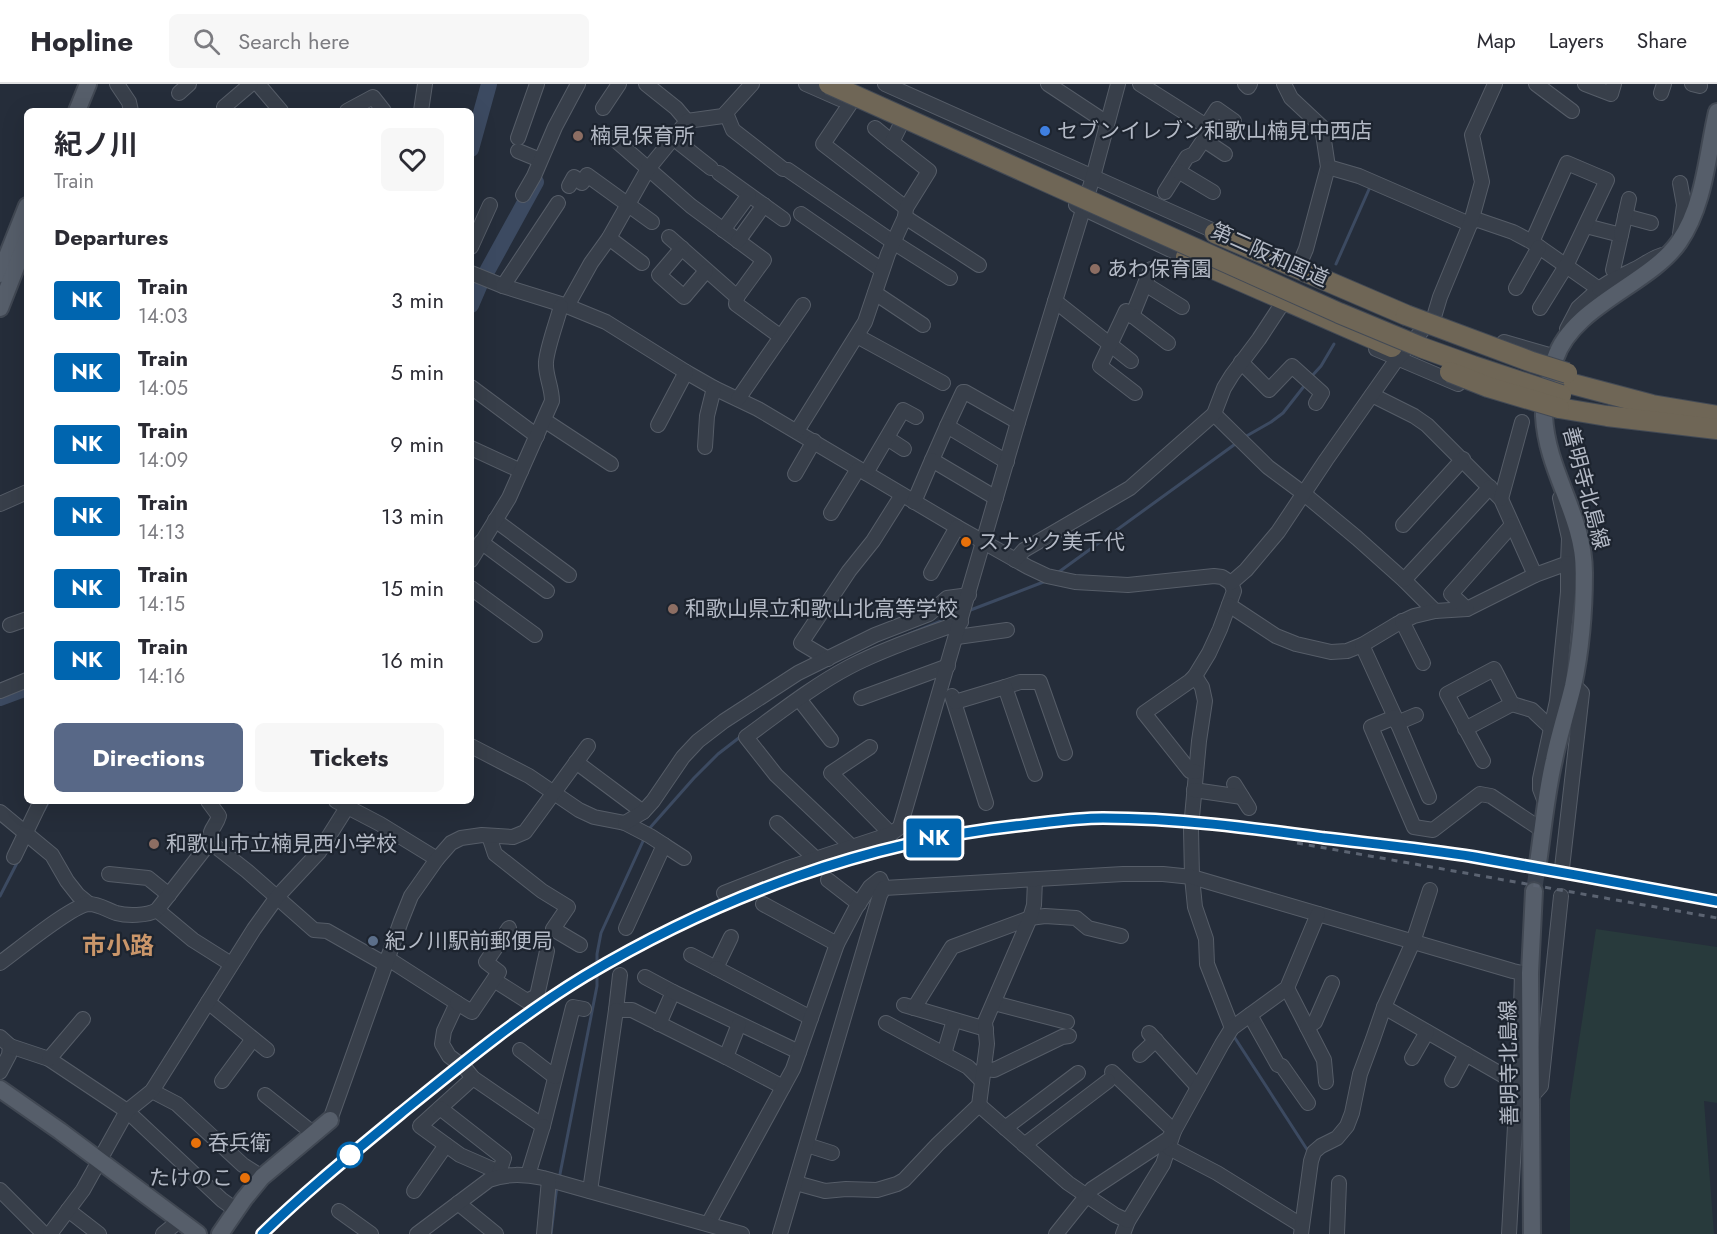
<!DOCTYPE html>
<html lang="en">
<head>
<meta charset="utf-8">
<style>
	:root { --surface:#fff; --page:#f7f7f7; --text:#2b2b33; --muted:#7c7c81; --line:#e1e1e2; --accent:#586887 }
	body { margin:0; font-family:Jost,"Noto Sans JP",sans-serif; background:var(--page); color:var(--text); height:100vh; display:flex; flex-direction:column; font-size:22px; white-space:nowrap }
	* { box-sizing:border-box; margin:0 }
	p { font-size:20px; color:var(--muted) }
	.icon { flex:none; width:33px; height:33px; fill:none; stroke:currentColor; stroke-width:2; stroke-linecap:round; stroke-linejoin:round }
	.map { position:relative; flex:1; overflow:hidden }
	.side { position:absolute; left:24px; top:24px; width:450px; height:696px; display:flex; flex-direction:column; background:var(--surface); border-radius:9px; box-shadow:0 6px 24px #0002 }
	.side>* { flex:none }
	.badge { padding:0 12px; border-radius:4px; font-size:21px; line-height:39px }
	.map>.badge { position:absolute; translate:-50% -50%; box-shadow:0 0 0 3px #fff }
	h2 { padding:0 30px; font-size:22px; line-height:54px }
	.round { display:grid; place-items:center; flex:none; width:63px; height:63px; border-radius:9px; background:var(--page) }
	.headline { display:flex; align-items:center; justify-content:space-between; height:102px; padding:0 30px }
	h1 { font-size:28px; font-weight:700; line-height:45px }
	.primary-button { display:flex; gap:12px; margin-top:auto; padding:12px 30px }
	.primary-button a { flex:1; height:69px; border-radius:9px; background:var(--accent); color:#fff; font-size:24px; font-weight:700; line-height:69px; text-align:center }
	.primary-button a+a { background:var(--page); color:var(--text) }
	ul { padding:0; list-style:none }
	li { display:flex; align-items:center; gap:18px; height:72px; padding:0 30px }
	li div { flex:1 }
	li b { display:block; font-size:22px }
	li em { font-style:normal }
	li .badge { min-width:66px; font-weight:700; text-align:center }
	header { display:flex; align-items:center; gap:36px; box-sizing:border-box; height:84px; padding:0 30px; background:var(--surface); border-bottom:2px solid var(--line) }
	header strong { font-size:28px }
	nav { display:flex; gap:33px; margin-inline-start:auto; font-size:21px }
	.search { width:420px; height:54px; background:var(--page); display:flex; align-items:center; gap:15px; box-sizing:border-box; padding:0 21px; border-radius:9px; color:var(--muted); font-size:22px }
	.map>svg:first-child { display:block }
	.green { fill:#283a3c }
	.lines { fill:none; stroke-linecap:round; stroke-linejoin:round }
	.stream { stroke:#3c4a61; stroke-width:3 }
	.river { stroke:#3c4a61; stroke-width:16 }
	.major-tunnel { stroke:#3a424f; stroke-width:16; stroke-dasharray:16 8; stroke-linecap:butt }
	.minor-casing { stroke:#565d68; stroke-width:16 }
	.major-casing { stroke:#414853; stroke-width:20 }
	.highway-casing { stroke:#434a55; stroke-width:22 }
	.minor { stroke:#383f4a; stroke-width:14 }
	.major { stroke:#565e6a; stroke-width:16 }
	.highway { stroke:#6f6656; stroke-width:20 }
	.rail { stroke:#5b6371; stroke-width:3; stroke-dasharray:6 6; stroke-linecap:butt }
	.highway-bridge-casing { stroke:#434a55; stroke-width:22; stroke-linecap:butt }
	.highway-bridge { stroke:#6f6656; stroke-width:20 }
	.line-casing { stroke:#fff; stroke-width:14 }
	.line { stroke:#0065af; stroke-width:9 }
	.shop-dot { fill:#3f7fe0; stroke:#1d242f; stroke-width:2 }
	.education-dot { fill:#8d6e63; stroke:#1d242f; stroke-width:2 }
	.food-dot { fill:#e8710a; stroke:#1d242f; stroke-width:2 }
	.service-dot { fill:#5c6f8a; stroke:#1d242f; stroke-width:2 }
	.stop-dot { fill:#fff; stroke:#0065af; stroke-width:3 }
	.labels { text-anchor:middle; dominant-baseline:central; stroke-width:4.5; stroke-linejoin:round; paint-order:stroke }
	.poi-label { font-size:21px; fill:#b4bac6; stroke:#1d242f; text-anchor:start }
	.street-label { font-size:21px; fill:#b4bac6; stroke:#1d242f }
	.quarter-label { font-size:24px; font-weight:bold; fill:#ca966a; stroke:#1d242f }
</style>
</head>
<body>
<header>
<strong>Hopline</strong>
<div class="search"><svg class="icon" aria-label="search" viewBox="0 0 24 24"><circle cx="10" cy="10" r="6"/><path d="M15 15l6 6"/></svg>Search here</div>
<nav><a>Map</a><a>Layers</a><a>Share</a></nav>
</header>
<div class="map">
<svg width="1717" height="1150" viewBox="0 0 1717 1150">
	<rect width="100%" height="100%" fill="#252d3a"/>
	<path class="green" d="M 1596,845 L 1717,863 L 1717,1019 L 1704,1017 L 1714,1150 L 1570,1150 L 1570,1016 Z"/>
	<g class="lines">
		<g class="stream">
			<path d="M 1336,180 L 1370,103"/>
			<path d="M 1311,293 L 1321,282 L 1334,260"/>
			<path d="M 1243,354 L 1271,338 L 1283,329 L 1305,301"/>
			<path d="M 1056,490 L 1238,358"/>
			<path d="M 968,527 L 1046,497"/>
			<path d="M 909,550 L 956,531"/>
			<path d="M 44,726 L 49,717"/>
			<path d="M 648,746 L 694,694 L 718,670 L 740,653"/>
			<path d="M 0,812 L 18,777"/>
			<path d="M 1233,951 L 1308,1067 L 1308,1069"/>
			<path d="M 559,1095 L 597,902 L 597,870 L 601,849 L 644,755"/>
			<path d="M 551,1150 L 557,1101"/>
		</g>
		<g class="river">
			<path d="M 471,65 L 489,0"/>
			<path d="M 471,221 L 480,200 L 536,98"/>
			<path d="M 0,614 L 27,604"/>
		</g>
		<path class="major-tunnel" d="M 1534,807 L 1538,779"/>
		<g class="minor-casing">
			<g id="minor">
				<path d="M 117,0 L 129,18 L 131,27"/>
				<path d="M 258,0 L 281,27"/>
				<path d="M 646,0 L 676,24 L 687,37"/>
				<path d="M 806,0 L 840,15"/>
				<path d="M 885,0 L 1223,151"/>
				<path d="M 1048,0 L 1107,39"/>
				<path d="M 1140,0 L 1211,45 L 1194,70 L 1187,73 L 1165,108"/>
				<path d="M 1245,0 L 1248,3 L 1250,0"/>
				<path d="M 1284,0 L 1291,14 L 1322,43 L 1328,83 L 1306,165 L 1300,179"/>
				<path d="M 1536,0 L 1572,27"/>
				<path d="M 1585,0 L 1611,10 L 1614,0"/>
				<path d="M 1692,0 L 1700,2"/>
				<path d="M 179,9 L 189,0"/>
				<path d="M 1661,9 L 1664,0"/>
				<path d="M 850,20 L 823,60 L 906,124"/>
				<path d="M 224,23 L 251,0"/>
				<path d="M 603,24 L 619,0"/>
				<path d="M 347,27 L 373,13 L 384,27"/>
				<path d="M 421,27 L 425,0"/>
				<path d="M 726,29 L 733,46 L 783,85"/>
				<path d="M 1206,42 L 1217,25 L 1234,37"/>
				<path d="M 875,44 L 892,58"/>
				<path d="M 518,54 L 537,0"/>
				<path d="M 613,54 L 691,122 L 764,176 L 737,213"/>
				<path d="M 673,54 L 711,84"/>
				<path d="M 1204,56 L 1225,70"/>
				<path d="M 518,67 L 540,76"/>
				<path d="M 1328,83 L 1359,92 L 1465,138 L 1478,136 L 1513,148 L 1532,158 L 1599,205 L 1578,224 L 1567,245 L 1568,249"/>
				<path d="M 788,86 L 893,158 L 950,194"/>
				<path d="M 1178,87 L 1213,108"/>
				<path d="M 719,89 L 783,135"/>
				<path d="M 569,102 L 574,93 L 582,99 L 587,91 L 652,138"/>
				<path d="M 523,111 L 534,92 L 555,43 L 578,0"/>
				<path d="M 1076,121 L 1194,177"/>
				<path d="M 801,130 L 882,186"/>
				<path d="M 1625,132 L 1651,139"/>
				<path d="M 905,133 L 979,181"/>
				<path d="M 1586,142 L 1621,151 L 1613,186"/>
				<path d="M 723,146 L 749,111"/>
				<path d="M 1680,150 L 1684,121 L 1680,99"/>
				<path d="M 1621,151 L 1629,115"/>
				<path d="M 669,153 L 737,213 L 736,220 L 781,253"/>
				<path d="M 609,154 L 642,179"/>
				<path d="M 738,157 L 764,121"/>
				<path d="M 1532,158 L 1567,79 L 1607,96 L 1566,182 L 1540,224"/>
				<path d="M 471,163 L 490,121"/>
				<path d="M 682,164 L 659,191 L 684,213 L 706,187"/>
				<path d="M 471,189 L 503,202 L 567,222 L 606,238 L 686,288 L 714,304 L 758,325 L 957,443 L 1028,483 L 1047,492 L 1075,498 L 1128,501 L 1214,492 L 1222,493 L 1231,499 L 1234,507 L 1220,545 L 1209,569 L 1195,592 L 1202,603 L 1205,617 L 1199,657 L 1192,733"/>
				<path d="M 1145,200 L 1182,223"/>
				<path d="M 503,202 L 558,119"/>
				<path d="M 1516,204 L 1539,163"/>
				<path d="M 1599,205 C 1611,195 1626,190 1639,183 C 1648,178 1655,172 1666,170"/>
				<path d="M 875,209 L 923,241"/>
				<path d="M 1055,217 L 1131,277"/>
				<path d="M 567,222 L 591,179 L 609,154 L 648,85 L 679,47 L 687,37 L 723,32 L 752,0"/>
				<path d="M 1132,232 L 1151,185"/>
				<path d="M 857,252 L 943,299"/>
				<path d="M 1504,258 L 1556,273"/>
				<path d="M 1376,265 L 1458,300"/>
				<path d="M 1241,278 L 1269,306 L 1292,282 L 1322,309 L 1316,319"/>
				<path d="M 471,303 L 537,352"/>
				<path d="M 1135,309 L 1100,282 L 1126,227 L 1168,259"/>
				<path d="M 1372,311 L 1414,332 L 1427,341 L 1501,415 L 1535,491"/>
				<path d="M 738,315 L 803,221"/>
				<path d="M 1214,330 L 1268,383 L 1303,409 L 1357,454 L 1404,496 L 1435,527"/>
				<path d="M 544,336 L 611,380"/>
				<path d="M 658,341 L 686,288"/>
				<path d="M 947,342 L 963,308 L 965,308 L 1018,338"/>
				<path d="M 797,347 L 865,238 L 888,170 L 905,133 L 906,124 L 929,87 L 892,58 L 900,42"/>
				<path d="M 887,354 L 904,365"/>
				<path d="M 705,363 L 707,332 L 714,304"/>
				<path d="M 471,364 L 521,387"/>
				<path d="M 932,376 L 947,342 L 1007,378"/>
				<path d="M 866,389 L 903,326 L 916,333"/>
				<path d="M 795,390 L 814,357"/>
				<path d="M 1501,415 L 1522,338"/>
				<path d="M 914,418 L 932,376 L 996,414"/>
				<path d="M 0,420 L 27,408"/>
				<path d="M 831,429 L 858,385"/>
				<path d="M 495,436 L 569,491"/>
				<path d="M 1403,441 L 1463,375"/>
				<path d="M 481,458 L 547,507"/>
				<path d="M 471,476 L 509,414 L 552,317 C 552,303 545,291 546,278 C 547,264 557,237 561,222"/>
				<path d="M 1015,476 L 1024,466 L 1130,404 L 1214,330 L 1224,304 L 1232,291 L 1259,255 L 1280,223"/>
				<path d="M 931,489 L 957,443"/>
				<path d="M 1404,496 L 1490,403"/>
				<path d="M 1231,499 L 1246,486 L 1278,448 L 1326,376 L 1397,275 L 1434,233 L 1440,213 L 1471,138 L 1482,98 L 1472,51 L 1495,0"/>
				<path d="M 471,504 L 535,551"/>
				<path d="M 1229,521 L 1276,552 L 1296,560 L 1331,568 L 1347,567 L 1362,561 L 1397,540 L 1414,532 L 1435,527 L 1467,525 L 1535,491 L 1568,479 L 1569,454 L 1560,414"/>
				<path d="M 1467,525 L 1451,510 L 1512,441"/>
				<path d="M 1402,537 L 1423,579"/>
				<path d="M 10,541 L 27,535"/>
				<path d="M 957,553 L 1007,546"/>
				<path d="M 1362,561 L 1395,633"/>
				<path d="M 828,575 L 801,559 L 849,487 L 873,457 L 902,411"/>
				<path d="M 1195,592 L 1190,597 L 1144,629 L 1190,687 L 1196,688"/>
				<path d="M 1005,603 L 1020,598 L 1040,598 L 1065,669"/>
				<path d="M 0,607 L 27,596"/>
				<path d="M 952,612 L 986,719"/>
				<path d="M 861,614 L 948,582"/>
				<path d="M 799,615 L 831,656"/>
				<path d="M 955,618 L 1005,603 L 1035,690"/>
				<path d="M 1512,620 L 1532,626 L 1551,644"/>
				<path d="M 1397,639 L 1416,631"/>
				<path d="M 1465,645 L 1512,620 L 1494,585 L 1447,610 L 1483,677"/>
				<path d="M 471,662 L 529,692 L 579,726 L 594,733 L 625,739 L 650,752 L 664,761"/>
				<path d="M 870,663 L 831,689 L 891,750"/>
				<path d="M 576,678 L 643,728"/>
				<path d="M 1234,700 L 1249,724"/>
				<path d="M 1194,706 L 1242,713"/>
				<path d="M 1429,713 L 1395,633 L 1371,643 L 1414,743 L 1433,746 L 1480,710 L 1491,712 L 1542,746"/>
				<path d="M 208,717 L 219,732 C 216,743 209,744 210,758"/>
				<path d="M 336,717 L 380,740 L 437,775"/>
				<path d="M 1545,718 L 1540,705 L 1540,695 L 1557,617 L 1568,508 L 1568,479"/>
				<path d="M 0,728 L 52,771 L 67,797 L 78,811 L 89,820"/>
				<path d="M 625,739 L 643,728 L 653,717 L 683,673 L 698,657 L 724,637 L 798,589 L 875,551 L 929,530 L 947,514 L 969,511"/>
				<path d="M 777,739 L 816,775"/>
				<path d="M 1191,745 L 1192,793 L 1195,823 L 1206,855 L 1207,880 L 1232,944"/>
				<path d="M 489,752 L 495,770 L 542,807 L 568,823 L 553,845 L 580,861"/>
				<path d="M 852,763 L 776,691 L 746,653 C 779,629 813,602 849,583 C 885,564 924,552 961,538"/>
				<path d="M 14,773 L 41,717"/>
				<path d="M 1562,784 L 1582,609 L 1573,600"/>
				<path d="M 109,790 L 148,794 L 169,811"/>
				<path d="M 828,796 L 859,820"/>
				<path d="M 724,809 L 788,784 L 891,750 L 900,743 L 1018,338 L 1093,93 L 1118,0"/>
				<path d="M 763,820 L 837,860"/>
				<path d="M 157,826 L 193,856 L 231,880"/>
				<path d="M 626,844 L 664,761 L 684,774"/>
				<path d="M 691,871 L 716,884 L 731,853"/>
				<path d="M 387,874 L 457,919 L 444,947 L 442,960 L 449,972 L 465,984 L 473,994 L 543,1042 L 573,923 L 584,925"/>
				<path d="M 0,879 C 17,867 72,821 89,820 C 99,820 107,826 116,829 C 127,832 147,832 157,826 L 210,758 L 247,787 L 314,846 L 327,847 L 385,880"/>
				<path d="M 716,884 L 811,934"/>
				<path d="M 620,891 L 616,926 L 632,926 L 726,973"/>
				<path d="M 645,893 L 673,908 L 659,940"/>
				<path d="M 494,896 L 527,917 L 537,912 L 547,867"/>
				<path d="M 1287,904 L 1324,976 L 1326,998"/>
				<path d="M 673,908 L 799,968"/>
				<path d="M 208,918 L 267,966"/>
				<path d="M 457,919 L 472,928 L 499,888 L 486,878 L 509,844"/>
				<path d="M 994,919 L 1067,938"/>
				<path d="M 904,921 L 986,945"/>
				<path d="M 1384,923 L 1511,996 L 1519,997"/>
				<path d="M 914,924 L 952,863 L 1030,834 L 1045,832 L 1076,834 L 1088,844 L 1121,852"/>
				<path d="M 1250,931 L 1278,981 L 1282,982 L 1308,1019"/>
				<path d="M 886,939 L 968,983 L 982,997"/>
				<path d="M 739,940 L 726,973 L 783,1003"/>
				<path d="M 1307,943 L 1315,938 L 1332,899"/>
				<path d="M 1149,949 L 1198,1003"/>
				<path d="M 0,953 L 10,962 L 9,971 L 0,988"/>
				<path d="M 10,962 L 49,975 L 127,1027 L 222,1116 L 236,1126"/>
				<path d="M 520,966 L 555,993"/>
				<path d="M 944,970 L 954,936"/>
				<path d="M 1140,971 L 1156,956"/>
				<path d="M 1412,974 L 1427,948"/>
				<path d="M 49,975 L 83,935"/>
				<path d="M 983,985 L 994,986 L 1062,953 L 1069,952"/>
				<path d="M 1112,988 L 1174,1047 L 1163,1080 L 1128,1137 L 1123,1150"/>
				<path d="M 473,994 L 420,1042 L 460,1071 L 499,1088"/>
				<path d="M 1452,996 L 1466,970"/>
				<path d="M 222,997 L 253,955"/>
				<path d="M 152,1007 L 177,1020 L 243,1081 L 262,1093"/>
				<path d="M 265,1011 L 314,1050"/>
				<path d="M 1532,1012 L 1541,1002 L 1561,812"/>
				<path d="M 979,1021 L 1068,1099 L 1115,1131 L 1128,1137"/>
				<path d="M 440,1024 L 504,1074 L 498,1092"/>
				<path d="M 330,1036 L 401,837 L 411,812 L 437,775 L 451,759 L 461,754 L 482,751 L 513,753 L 525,748 L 588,662"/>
				<path d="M 1005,1044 L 1078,989"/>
				<path d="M 807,1061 L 832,1069"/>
				<path d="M 1024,1061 L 1108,997"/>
				<path d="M 1169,1064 L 1217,1089 L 1301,1141"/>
				<path d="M 528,1091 L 543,1042"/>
				<path d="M 796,1099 L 825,1107 L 846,1105 L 877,1106 L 897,1100 L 904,1096 L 938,1060 L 979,1021 L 987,960 L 985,938 L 1030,834 L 1034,821 L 1035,796"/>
				<path d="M 0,1106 L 44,1150"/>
				<path d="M 414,1107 L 446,1061"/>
				<path d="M 590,1107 L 616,926"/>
				<path d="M 458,1119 L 496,1150"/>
				<path d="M 68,1126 L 99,1150"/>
				<path d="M 339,1127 L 371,1150"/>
				<path d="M 708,1140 L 793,985 L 837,860 L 856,824 L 870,803 L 880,795 L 884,804"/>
				<path d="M 50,1150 L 83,1106 L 127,1027 L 152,1007 L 254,845 L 277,813 L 319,768 L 351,717"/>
				<path d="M 163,1150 L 179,1137"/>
				<path d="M 417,1150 L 489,1096 C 507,1089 524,1090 543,1094 L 742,1150"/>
				<path d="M 544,1150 L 549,1096"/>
				<path d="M 780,1150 L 880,811 L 884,804 L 1123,790 L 1163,790 L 1192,793 L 1513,887 L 1522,889 L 1530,889"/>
				<path d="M 1056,1150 L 1092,1105 L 1168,1055 L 1174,1047 L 1222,960 L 1232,944 L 1287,904 L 1318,830"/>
				<path d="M 1301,1150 L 1311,1077 L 1314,1068 L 1321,1062 L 1337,1054 L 1347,1042 L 1352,1029 L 1360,990 L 1373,955 L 1384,923 L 1413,858 L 1430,806"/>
				<path d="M 1337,1150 L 1339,1099"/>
				<path d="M 1509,1150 L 1516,1024 L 1519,997 L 1522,889"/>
			</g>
		</g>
		<g class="major-casing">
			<g id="major">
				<path d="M 77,27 L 88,0"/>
				<path d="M 0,190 L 27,122"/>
				<path d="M 0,224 L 27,155"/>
				<path d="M 1538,779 C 1543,745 1546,710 1554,676 C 1559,651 1567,627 1573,602 C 1581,565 1584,527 1584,489 C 1584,431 1547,389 1544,332 C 1543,322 1552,286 1555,275 C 1573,221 1649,201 1679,158 C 1705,120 1707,71 1717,28"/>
				<path d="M 0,1005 L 60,1047 L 198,1150"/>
				<path d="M 220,1150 L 244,1115 L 262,1093 L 330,1036"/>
				<path d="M 1532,1150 L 1530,889 L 1534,807"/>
			</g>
		</g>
		<g class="highway-casing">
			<g id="highway">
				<path d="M 1215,149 L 1406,231"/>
				<path d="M 1186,173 L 1392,263"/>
				<path d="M 1565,298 L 1652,321 L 1717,332"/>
				<path d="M 1559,324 L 1607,332 L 1717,345"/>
			</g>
		</g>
		<use href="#minor" class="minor"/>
		<use href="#major" class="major"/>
		<use href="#highway" class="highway"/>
		<g class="rail">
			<path d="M 1297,759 L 1717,834"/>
			<path d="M 256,1150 C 338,1082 418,1012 503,949 C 529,930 554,911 582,894 C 717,811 872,757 1030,740 C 1054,738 1078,735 1102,734 C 1176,733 1250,744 1324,753 C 1374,760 1424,765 1474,773 C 1555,786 1636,802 1717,817"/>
		</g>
		<g class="highway-bridge-casing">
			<g id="highway-bridge">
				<path d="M 829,0 L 1339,229 L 1423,264 L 1473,282 L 1561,311"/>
				<path d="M 1406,231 L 1532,278 L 1567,289"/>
				<path d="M 1450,288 L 1488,303 L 1559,324"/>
			</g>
		</g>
		<use href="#highway-bridge" class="highway-bridge"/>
	</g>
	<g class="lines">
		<g class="line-casing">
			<path id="line" d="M 262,1150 C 306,1107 353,1069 400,1030 C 459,982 519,932 585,892 C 719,812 868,757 1024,741 C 1050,738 1077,734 1103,734 C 1178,734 1251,744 1325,754 C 1375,760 1425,765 1475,773 C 1556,787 1636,802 1717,817"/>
		</g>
		<use href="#line" class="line"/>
	</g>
	<circle class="shop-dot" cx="1045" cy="47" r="6"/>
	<g class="education-dot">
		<circle cx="578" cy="52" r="6"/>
		<circle cx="1095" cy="185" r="6"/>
		<circle cx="673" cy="525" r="6"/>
		<circle cx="154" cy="760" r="6"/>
	</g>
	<g class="food-dot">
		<circle cx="966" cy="458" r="6"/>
		<circle cx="196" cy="1059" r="6"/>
		<circle cx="245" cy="1094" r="6"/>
	</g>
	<circle class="service-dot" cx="373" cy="857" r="6"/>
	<circle class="stop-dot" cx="350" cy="1071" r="12"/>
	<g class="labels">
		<g class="poi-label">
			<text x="1057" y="47">セブンイレブン和歌山楠見中西店</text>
			<text x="590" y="52">楠見保育所</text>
			<text x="1107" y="185">あわ保育園</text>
			<text x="978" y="458">スナック美千代</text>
			<text x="685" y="525">和歌山県立和歌山北高等学校</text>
			<text x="166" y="760">和歌山市立楠見西小学校</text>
			<text x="385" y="857">紀ノ川駅前郵便局</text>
			<text x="208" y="1059">呑兵衛</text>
			<text x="233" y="1094" text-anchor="end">たけのこ</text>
		</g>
		<g class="street-label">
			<text transform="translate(1270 171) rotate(24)">第二阪和国道</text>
			<text transform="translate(1586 404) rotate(75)">善明寺北島線</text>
			<text transform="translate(1509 979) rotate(-91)">善明寺北島線</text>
		</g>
		<g class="quarter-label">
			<text x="118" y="861">市小路</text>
		</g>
	</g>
</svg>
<b class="badge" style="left:934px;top:754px;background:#0065af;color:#fff">NK</b>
<section class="side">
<div class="headline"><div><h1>紀ノ川</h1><p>Train</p></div><a class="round"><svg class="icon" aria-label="heart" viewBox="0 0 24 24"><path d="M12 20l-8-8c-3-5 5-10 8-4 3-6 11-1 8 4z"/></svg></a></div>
<h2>Departures</h2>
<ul>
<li><span class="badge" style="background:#0065af;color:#fff">NK</span><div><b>Train</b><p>14:03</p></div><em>3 min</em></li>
<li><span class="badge" style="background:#0065af;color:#fff">NK</span><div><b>Train</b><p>14:05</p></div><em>5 min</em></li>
<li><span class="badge" style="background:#0065af;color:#fff">NK</span><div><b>Train</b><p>14:09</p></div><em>9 min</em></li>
<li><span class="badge" style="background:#0065af;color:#fff">NK</span><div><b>Train</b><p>14:13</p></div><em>13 min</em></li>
<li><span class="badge" style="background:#0065af;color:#fff">NK</span><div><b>Train</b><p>14:15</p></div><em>15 min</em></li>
<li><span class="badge" style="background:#0065af;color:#fff">NK</span><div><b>Train</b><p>14:16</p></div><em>16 min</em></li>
</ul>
<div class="primary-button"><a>Directions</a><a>Tickets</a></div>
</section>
</div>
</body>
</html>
